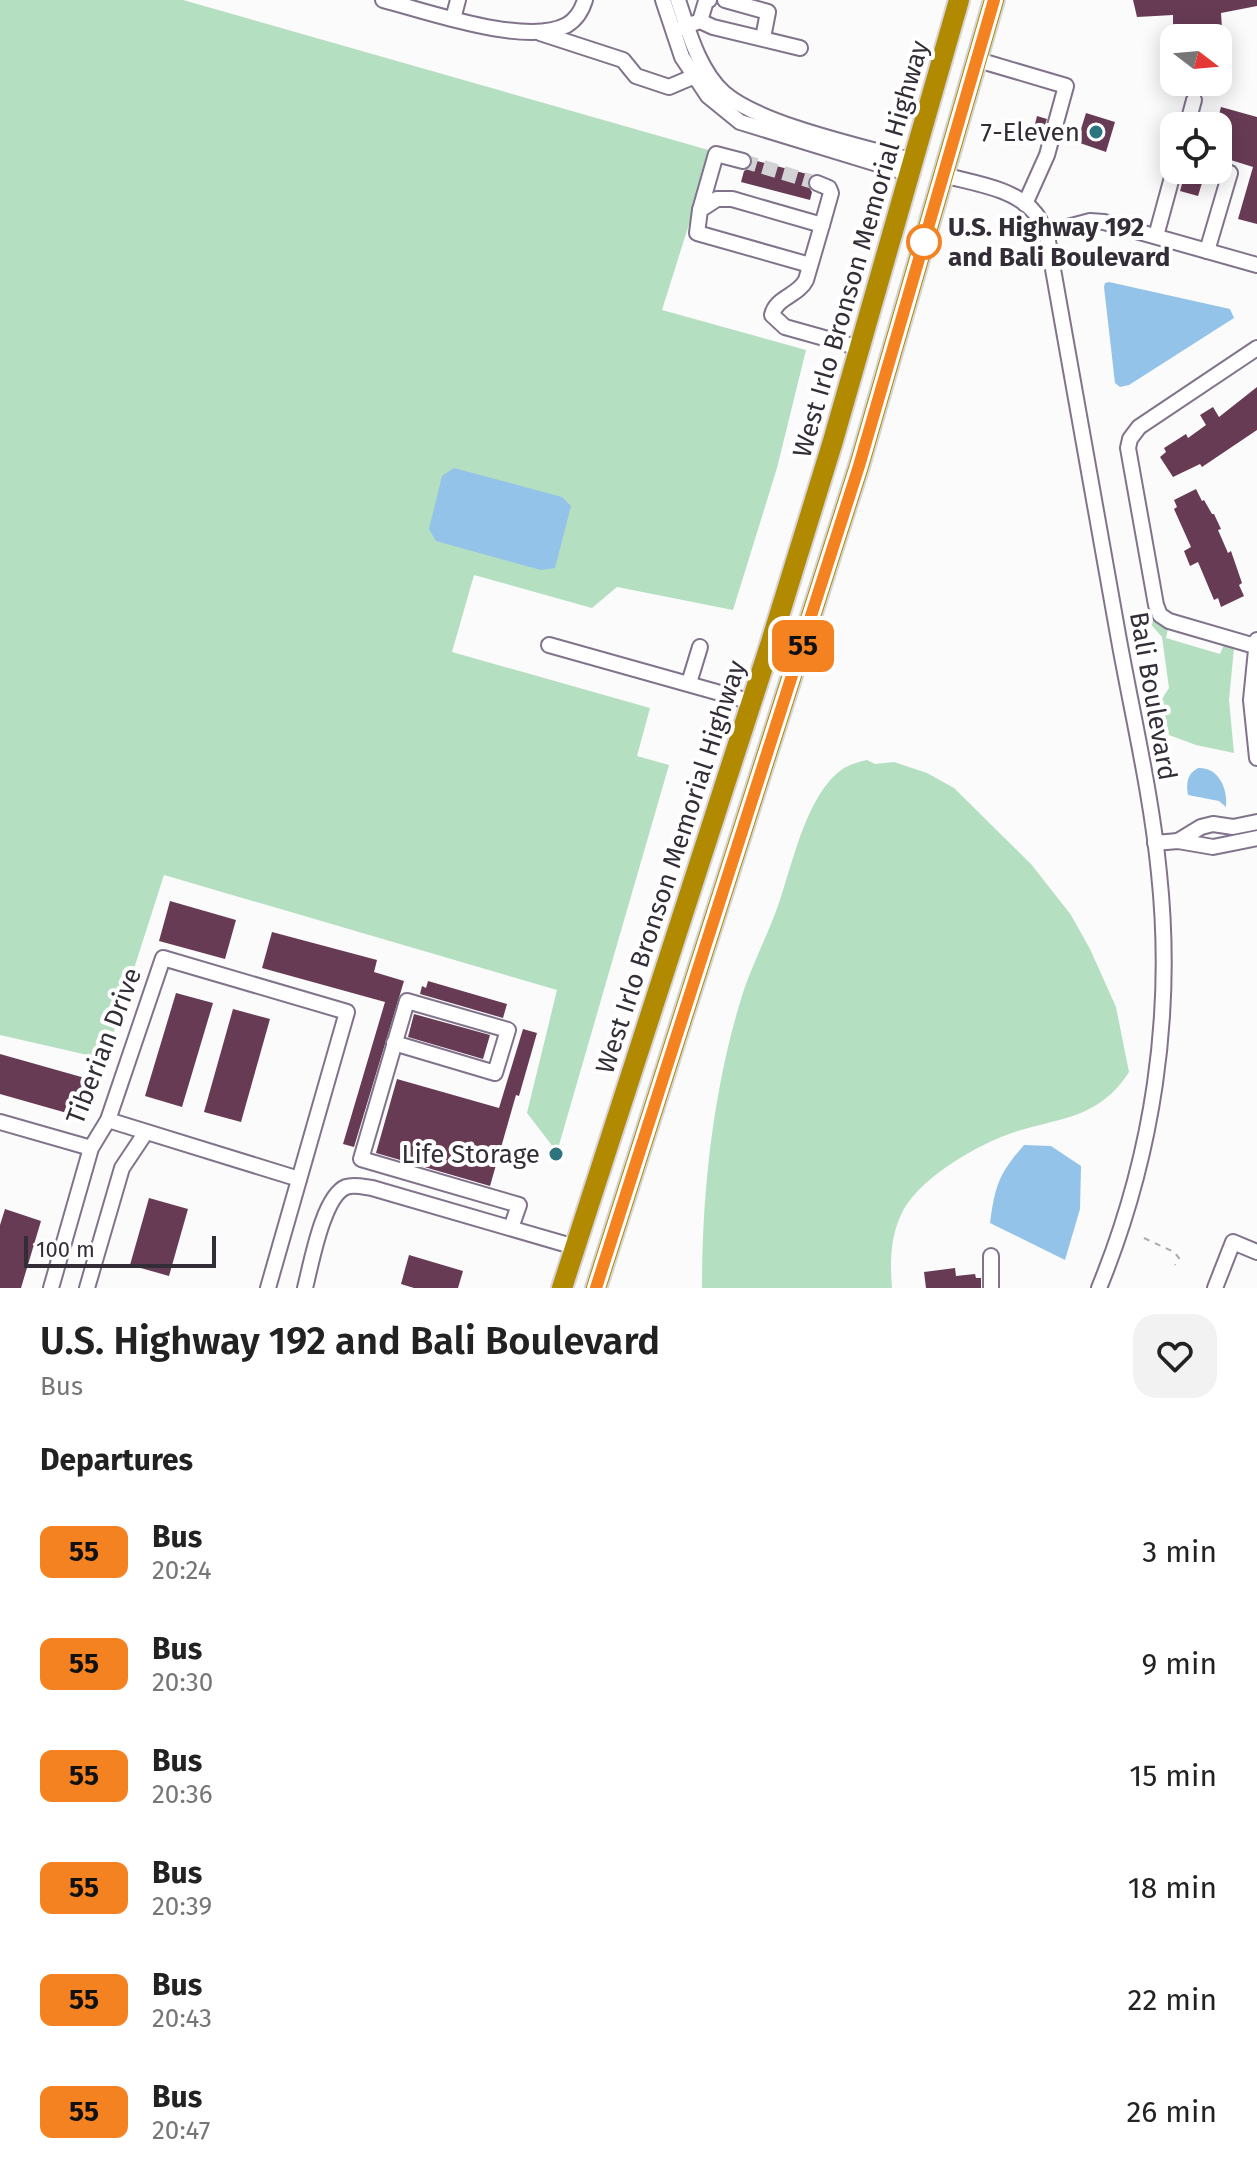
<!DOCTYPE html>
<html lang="en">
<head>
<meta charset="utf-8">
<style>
	:root { --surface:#fff; --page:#f2f2f2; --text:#222; --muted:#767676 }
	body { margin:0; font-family:"Fira Sans",sans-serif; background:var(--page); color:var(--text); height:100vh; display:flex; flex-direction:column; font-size:30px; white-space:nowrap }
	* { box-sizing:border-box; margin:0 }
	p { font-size:26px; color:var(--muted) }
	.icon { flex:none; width:44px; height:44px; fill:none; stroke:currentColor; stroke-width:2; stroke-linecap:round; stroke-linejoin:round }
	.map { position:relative; height:1288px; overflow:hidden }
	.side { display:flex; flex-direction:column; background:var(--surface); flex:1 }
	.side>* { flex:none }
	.badge { padding:0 16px; border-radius:12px; font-size:28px; line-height:52px }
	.needle { width:52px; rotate:106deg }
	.buttons { position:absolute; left:1160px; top:24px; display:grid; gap:16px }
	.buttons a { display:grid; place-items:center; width:72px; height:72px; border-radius:16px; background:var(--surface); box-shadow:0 4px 20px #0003; font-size:40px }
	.scale { position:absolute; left:24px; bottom:20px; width:192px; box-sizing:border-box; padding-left:8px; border:4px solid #332d37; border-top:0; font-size:22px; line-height:28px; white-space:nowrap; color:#332d37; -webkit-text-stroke:6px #fff; paint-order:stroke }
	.map>.badge { position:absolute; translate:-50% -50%; box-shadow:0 0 0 4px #fff }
	h2 { padding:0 40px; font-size:30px; line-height:72px }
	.round { display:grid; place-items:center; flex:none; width:84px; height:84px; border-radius:24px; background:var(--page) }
	.headline { display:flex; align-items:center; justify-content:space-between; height:136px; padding:0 40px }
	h1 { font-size:38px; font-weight:600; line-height:60px }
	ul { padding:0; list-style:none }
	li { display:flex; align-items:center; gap:24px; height:112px; padding:0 40px }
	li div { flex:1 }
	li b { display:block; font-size:30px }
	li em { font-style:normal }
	li .badge { min-width:88px; font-weight:700; text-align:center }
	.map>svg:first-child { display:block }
	.green { fill:#b4dfc1 }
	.water { fill:#93c3e8 }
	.building { fill:#683b55 }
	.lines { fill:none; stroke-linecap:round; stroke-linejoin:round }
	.minor-tunnel { stroke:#d3d2d4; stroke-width:14; stroke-dasharray:14 7; stroke-linecap:butt }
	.minor-casing { stroke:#80738b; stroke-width:18 }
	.highway-casing { stroke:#d6d5d7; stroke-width:24 }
	.path { stroke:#adaaae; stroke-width:2; stroke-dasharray:6 6; stroke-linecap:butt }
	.minor { stroke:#fff; stroke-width:14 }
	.highway { stroke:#b18a02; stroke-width:20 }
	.line-casing { stroke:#fff; stroke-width:18 }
	.line { stroke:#f58220; stroke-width:12 }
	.poi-dot { fill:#2c747e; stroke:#fff; stroke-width:3 }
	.stop-dot { fill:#fff; stroke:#f58220; stroke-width:4 }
	.labels { text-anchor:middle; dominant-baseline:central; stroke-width:8; stroke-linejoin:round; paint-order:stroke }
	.poi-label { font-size:26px; fill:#332d37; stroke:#fff; text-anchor:end }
	.stop-label { font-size:26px; font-weight:bold; fill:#332d37; stroke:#fff; text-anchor:start }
	.street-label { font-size:26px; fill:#332d37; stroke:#fff }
</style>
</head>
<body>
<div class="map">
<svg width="1257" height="1288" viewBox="0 0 1257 1288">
	<rect width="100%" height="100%" fill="#fbfbfb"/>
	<g class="green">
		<path d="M 0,0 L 183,0 L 712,151 L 662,310 L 806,350 L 777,468 L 733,610 L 617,587 L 592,608 L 474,575 L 452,652 L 650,708 L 637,756 L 669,765 L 557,1152 L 527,1113 L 557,990 L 164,875 L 105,1059 L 0,1035 Z"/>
		<path d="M 1153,618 L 1168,628 L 1166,638 L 1220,654 L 1224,645 L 1234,648 L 1229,700 L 1234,753 L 1196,745 L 1169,735 L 1162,699 L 1169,688 L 1162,637 L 1148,621 Z"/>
		<path d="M 867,760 L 875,764 L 894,762 L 927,773 L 954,788 L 1031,864 L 1071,915 L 1090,949 L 1116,1007 L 1129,1072 C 1096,1124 1050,1117 1001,1137 C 969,1150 915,1182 901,1215 C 890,1238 890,1264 892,1288 L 702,1288 C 702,1192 713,1091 741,999 C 751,966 768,935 779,903 C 793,863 807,792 844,768 C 851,764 859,762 867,760 Z"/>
	</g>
	<g class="water">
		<path d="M 1109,282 L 1230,309 L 1234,318 L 1129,385 L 1120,387 L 1115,383 L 1104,287 L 1105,283 Z"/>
		<path d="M 454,468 L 562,497 L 571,506 L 555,568 L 541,570 L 436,541 L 429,529 L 442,476 Z"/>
		<path d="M 1198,768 C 1219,767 1228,789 1226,807 L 1219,801 L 1188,795 C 1186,783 1187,774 1198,768 Z"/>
		<path d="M 1024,1145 L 1051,1146 L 1081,1166 L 1080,1209 L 1065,1260 L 990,1223 C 995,1185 999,1174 1024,1145 Z"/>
	</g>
	<g class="building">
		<path d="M 1133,0 L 1257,0 L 1257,6 L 1221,13 L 1222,29 L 1216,29 L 1216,32 L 1187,35 L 1180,34 L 1180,31 L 1173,31 L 1173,15 L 1137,17 Z"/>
		<path d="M 1221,107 L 1257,117 L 1257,224 L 1238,219 L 1253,167 L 1218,156 L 1218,126 L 1216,126 Z"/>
		<path d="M 1086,113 L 1115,122 L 1106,152 L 1077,142 Z"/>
		<path d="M 1037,116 L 1047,119 L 1042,134 L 1033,132 Z"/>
		<path d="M 753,160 L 811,175 L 807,184 L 812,192 L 810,200 L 741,182 L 744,171 L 751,167 Z"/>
		<path d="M 1186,170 L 1206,170 L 1198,196 L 1180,191 Z"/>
		<path d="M 1257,387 L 1257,430 L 1202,467 L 1200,464 L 1173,477 L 1160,457 L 1166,452 L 1164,448 L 1186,434 L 1188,438 L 1206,425 L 1200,415 L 1213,407 L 1219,417 Z"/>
		<path d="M 1196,489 L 1202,501 L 1204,500 L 1212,514 L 1214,514 L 1221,529 L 1218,530 L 1228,553 L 1231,551 L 1242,583 L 1239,585 L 1244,596 L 1221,607 L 1218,598 L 1214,600 L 1198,562 L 1190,566 L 1184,551 L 1191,547 L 1174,509 L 1177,507 L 1174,500 Z"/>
		<path d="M 170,901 L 236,920 L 225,959 L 159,941 Z"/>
		<path d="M 272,932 L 377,960 L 374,972 L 404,981 L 354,1147 L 343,1144 L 385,1002 L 262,968 Z"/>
		<path d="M 428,981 L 507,1004 L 503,1018 L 420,994 L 422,986 L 426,988 Z"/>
		<path d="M 176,993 L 213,1003 L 182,1107 L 145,1096 Z"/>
		<path d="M 233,1009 L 270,1019 L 241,1122 L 204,1112 Z"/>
		<path d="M 414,1014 L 490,1035 L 483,1059 L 408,1037 Z"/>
		<path d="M 523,1029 L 537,1033 L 519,1096 L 516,1095 L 490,1186 L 376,1153 L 397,1079 L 499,1108 Z"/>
		<path d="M 0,1054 L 92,1080 L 81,1117 L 0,1094 Z"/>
		<path d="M 149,1198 L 188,1209 L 169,1276 L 130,1265 Z"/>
		<path d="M 5,1209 L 41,1221 L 21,1288 L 0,1288 L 0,1225 Z"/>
		<path d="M 409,1255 L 463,1271 L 458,1288 L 414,1288 L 401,1284 Z"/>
		<path d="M 955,1268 L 956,1276 L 975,1274 L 976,1278 L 981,1278 L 981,1288 L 926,1288 L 924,1272 Z"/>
	</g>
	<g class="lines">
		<path class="minor-tunnel" d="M 743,161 L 817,183"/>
		<g class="minor-casing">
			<g id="minor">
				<path d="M 383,0 C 426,11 527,47 567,25 C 577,19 582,10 585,0"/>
				<path d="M 663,0 L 682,57 L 708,96 L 740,122 L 910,174"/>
				<path d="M 678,0 C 688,30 699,71 724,93 C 761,125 864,147 914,161"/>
				<path d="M 725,0 L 768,12 L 763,38"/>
				<path d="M 453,19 L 458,0"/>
				<path d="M 700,21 L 706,1 L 709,0"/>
				<path d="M 681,28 L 700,21 L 713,27 L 800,48"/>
				<path d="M 540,33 L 623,60 L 636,76 L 669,87 L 702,73"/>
				<path d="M 978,60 L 1066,86 L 1047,155 L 1025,204"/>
				<path d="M 1187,126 L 1194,100"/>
				<path d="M 943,175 C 972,183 1015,188 1035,213 C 1042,221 1044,232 1048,241 C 1071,370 1094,499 1117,629 C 1131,709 1151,791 1159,873 C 1174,1015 1153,1156 1099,1288"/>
				<path d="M 817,183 L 829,188 L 831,193 L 822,225"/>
				<path d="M 700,210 L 716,154 L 743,161"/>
				<path d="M 1045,233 L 1090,221 L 1104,222 L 1257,265"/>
				<path d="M 1156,236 L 1174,170"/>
				<path d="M 1207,251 L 1230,173"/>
				<path d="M 810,265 L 697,233 L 700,210 L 717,199 L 732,199 L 822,225 L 806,280 C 798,296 776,297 772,315 L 785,327 L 860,348"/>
				<path d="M 1257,640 L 1251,700 L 1257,758"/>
				<path d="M 549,645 L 752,702"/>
				<path d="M 1255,646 L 1169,621 L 1160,615 L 1156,605 L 1128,448 L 1130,439 L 1139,427 L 1257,348"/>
				<path d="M 689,683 L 700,647"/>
				<path d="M 1178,841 L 1201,827 L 1213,824 L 1233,827 L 1257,822"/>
				<path d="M 1155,843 L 1178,841 L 1213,847 L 1257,838"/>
				<path d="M 394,1043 L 495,1073 L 508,1030 L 407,1001 L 361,1159 L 519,1205 L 511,1228"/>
				<path d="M 108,1120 L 299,1179"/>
				<path d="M 0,1122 L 91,1148"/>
				<path d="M 991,1256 L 991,1288"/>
				<path d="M 51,1288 L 91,1148 L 108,1120 L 163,958 L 347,1012 L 268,1288"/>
				<path d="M 87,1288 L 122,1168 L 146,1132"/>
				<path d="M 305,1288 C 311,1265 323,1196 346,1187 C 354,1184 364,1187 372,1188 L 575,1247"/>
				<path d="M 1215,1288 L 1233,1242 L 1257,1252"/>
			</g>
		</g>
		<g class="highway-casing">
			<g id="highway">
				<path d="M 562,1288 L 771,642 L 833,441 L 959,0"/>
				<path d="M 596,1288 L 859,466 L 994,0"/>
			</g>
		</g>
		<path class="path" d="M 1144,1238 L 1174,1252 L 1179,1258 L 1175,1265"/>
		<use href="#minor" class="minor"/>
		<use href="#highway" class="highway"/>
	</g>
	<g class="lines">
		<g class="line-casing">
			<path id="line" d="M 596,1288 L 859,466 L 994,0"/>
		</g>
		<use href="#line" class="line"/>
	</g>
	<g class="poi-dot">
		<circle cx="1096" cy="132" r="8"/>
		<circle cx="556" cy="1154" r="8"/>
	</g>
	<circle class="stop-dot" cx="924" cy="242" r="16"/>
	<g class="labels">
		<g class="poi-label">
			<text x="1080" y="132">7-Eleven</text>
			<text x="540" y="1154">Life Storage</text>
		</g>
		<g class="stop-label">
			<text x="948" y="227">U.S. Highway 192<tspan x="948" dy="30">and Bali Boulevard</tspan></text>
		</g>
		<g class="street-label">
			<text transform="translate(861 249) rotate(-74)">West Irlo Bronson Memorial Highway</text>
			<text transform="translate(1153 696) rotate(80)">Bali Boulevard</text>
			<text transform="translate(671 867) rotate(-72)">West Irlo Bronson Memorial Highway</text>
			<text transform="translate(104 1046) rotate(-69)">Tiberian Drive</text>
		</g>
	</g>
</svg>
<div class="buttons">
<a><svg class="needle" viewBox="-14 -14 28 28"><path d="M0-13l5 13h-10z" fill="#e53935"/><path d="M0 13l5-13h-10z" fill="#767676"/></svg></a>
<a><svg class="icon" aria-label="locate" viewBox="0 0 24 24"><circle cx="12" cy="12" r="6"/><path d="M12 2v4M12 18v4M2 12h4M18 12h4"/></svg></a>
</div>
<div class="scale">100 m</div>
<b class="badge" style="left:803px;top:646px;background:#f58220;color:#111">55</b>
</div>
<section class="side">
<div class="headline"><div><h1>U.S. Highway 192 and Bali Boulevard</h1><p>Bus</p></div><a class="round"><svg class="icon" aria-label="heart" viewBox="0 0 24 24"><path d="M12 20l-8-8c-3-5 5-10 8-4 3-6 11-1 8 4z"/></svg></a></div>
<h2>Departures</h2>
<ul>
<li><span class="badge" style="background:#f58220;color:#111">55</span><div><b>Bus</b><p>20:24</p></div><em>3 min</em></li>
<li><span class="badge" style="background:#f58220;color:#111">55</span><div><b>Bus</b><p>20:30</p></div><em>9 min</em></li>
<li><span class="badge" style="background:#f58220;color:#111">55</span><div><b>Bus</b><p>20:36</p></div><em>15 min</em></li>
<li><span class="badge" style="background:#f58220;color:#111">55</span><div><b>Bus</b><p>20:39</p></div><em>18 min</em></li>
<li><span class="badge" style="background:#f58220;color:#111">55</span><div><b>Bus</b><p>20:43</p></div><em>22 min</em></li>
<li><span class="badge" style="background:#f58220;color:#111">55</span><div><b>Bus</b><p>20:47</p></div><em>26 min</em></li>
</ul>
</section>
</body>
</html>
